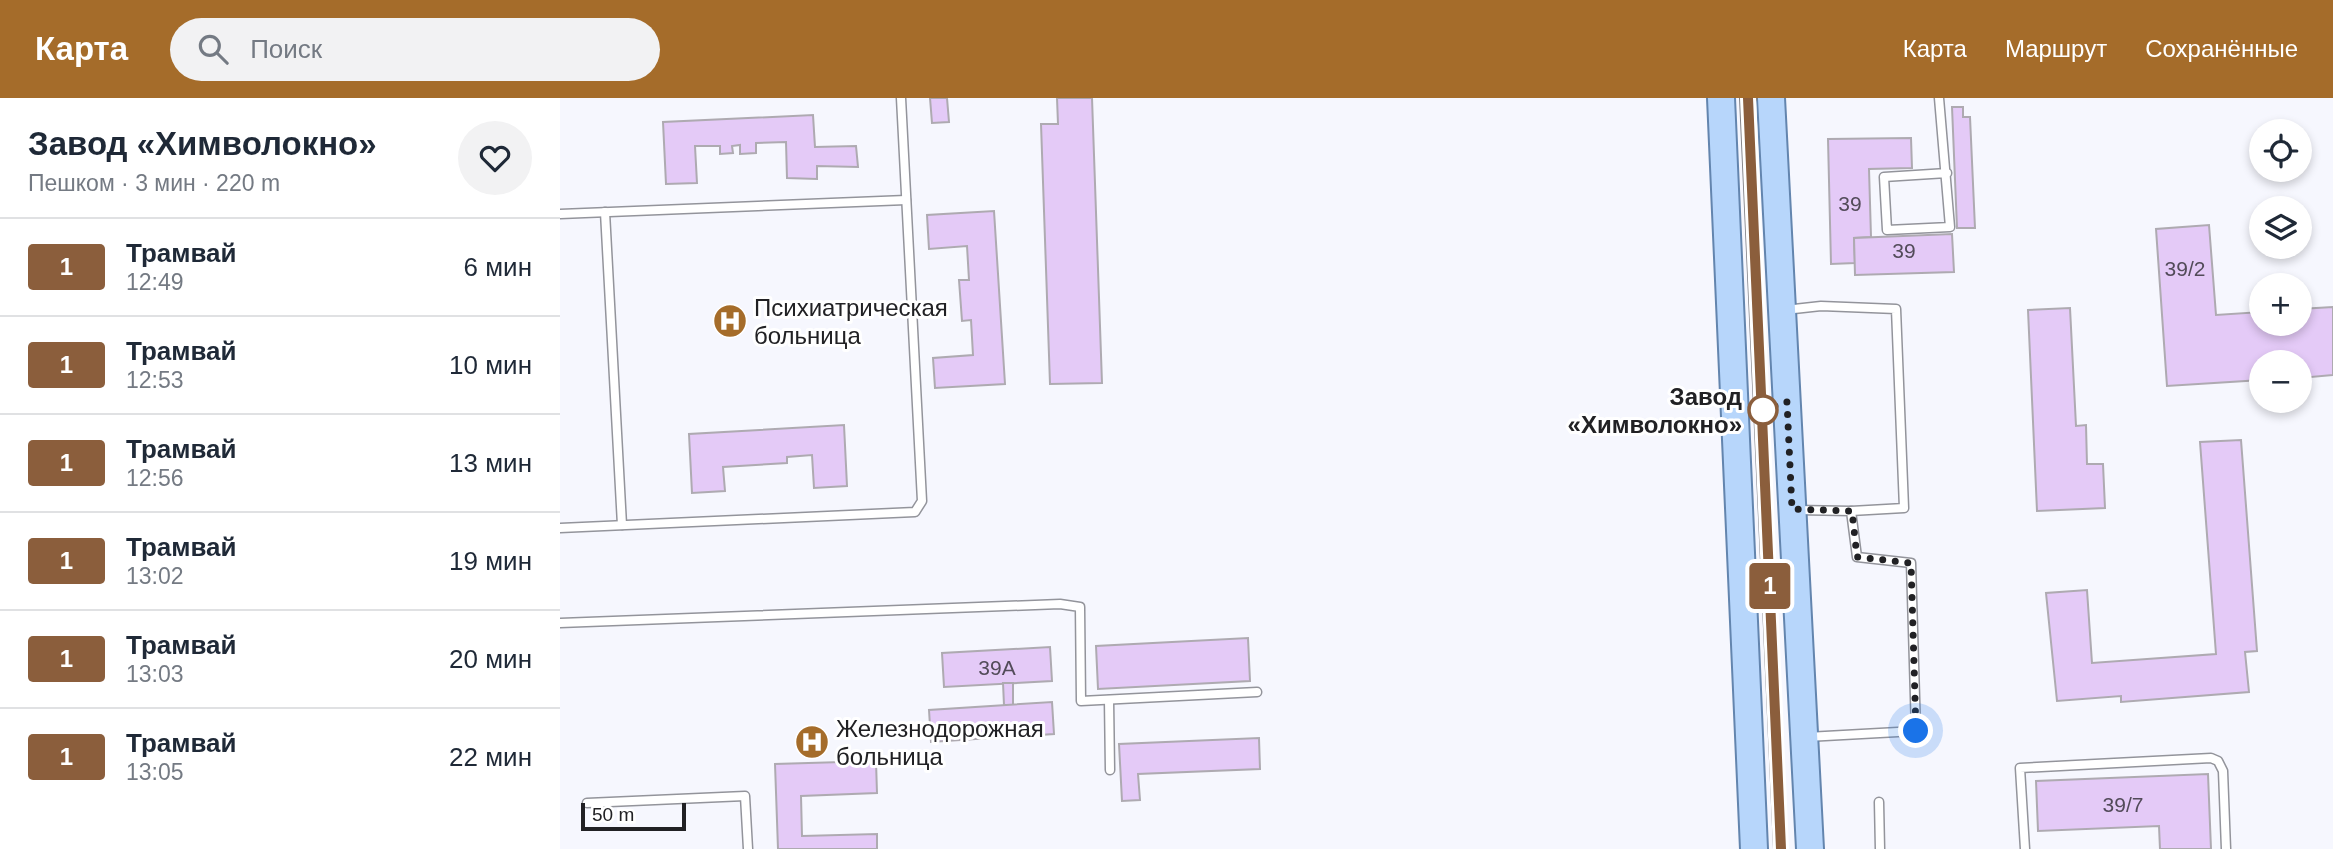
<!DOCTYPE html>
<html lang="ru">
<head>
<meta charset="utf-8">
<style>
	:root { --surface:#fff; --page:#f2f2f3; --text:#1f2937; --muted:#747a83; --line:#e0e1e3; --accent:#a56c2a }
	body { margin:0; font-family:Arial,sans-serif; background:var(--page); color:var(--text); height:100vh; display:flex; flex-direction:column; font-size:26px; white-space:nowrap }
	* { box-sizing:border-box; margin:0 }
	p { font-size:23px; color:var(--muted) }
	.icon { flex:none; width:38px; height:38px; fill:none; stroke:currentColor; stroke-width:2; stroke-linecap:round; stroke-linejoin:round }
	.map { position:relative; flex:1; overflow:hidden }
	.panel { display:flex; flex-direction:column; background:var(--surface); width:560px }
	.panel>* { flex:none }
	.badge { padding:0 14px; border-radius:5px; font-size:24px; line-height:46px }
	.buttons { position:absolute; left:1689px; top:21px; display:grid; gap:14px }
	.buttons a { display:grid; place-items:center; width:63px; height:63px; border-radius:50%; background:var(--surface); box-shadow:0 4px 10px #0003; font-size:35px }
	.scale { position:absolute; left:21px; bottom:18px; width:105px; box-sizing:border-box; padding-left:7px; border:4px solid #212124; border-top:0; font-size:19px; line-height:24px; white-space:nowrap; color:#212124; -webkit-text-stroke:5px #fff; paint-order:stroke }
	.you { position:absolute; width:35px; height:35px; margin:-18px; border:5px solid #fff; border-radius:50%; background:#1a73e8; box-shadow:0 0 0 10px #1a73e833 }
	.map>.badge { position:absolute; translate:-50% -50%; box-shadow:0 0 0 4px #fff }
	.round { display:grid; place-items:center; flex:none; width:74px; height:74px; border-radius:37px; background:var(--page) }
	.overview { display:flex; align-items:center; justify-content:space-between; height:119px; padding:0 28px }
	h1 { font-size:33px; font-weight:700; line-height:52px }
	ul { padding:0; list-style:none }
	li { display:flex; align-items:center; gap:21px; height:98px; padding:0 28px; border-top:2px solid var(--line) }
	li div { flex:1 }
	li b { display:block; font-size:26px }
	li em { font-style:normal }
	li .badge { min-width:77px; font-weight:700; text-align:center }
	header { display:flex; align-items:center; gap:42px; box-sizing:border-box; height:98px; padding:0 35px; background:var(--accent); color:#fff }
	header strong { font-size:33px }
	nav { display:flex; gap:38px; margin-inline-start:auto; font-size:24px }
	.search { width:490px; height:63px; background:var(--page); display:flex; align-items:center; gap:18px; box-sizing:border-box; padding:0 24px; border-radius:38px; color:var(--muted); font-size:26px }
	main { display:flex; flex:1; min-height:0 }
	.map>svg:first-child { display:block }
	.building { fill:#e4caf7; stroke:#aeaab1; stroke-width:2 }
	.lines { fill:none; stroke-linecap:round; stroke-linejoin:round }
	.service-casing { stroke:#93949b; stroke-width:11 }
	.primary-casing { stroke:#6385ae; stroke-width:30 }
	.service { stroke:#fff; stroke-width:8 }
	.primary { stroke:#b7d6fb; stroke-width:26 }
	.tram { stroke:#7f7f84; stroke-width:2 }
	.line-casing { stroke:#fff; stroke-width:16 }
	.line { stroke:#8b5e3c; stroke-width:10 }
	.walk { stroke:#212124; stroke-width:7; stroke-dasharray:0 12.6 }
	.stop-dot { fill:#fff; stroke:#8b5e3c; stroke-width:3.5 }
	.labels { text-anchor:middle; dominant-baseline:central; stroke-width:6; stroke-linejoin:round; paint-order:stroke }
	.number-label { font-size:21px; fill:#524b59 }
	.poi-label { font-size:24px; fill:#212124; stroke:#fff; text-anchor:start }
	.stop-label { font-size:24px; font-weight:bold; fill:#212124; stroke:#fff; text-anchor:end }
</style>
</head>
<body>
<header>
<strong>Карта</strong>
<div class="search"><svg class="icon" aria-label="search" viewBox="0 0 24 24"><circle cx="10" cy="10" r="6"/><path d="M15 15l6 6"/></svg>Поиск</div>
<nav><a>Карта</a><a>Маршрут</a><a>Сохранённые</a></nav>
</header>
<main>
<section class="panel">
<div class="overview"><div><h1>Завод «Химволокно»</h1><p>Пешком · 3 мин · 220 m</p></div><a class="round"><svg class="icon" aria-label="heart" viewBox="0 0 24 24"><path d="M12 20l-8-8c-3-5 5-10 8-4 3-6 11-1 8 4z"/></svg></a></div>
<ul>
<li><span class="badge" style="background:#8b5e3c;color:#fff">1</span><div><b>Трамвай</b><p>12:49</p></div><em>6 мин</em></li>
<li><span class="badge" style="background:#8b5e3c;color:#fff">1</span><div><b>Трамвай</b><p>12:53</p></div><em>10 мин</em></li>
<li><span class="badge" style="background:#8b5e3c;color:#fff">1</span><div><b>Трамвай</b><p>12:56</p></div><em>13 мин</em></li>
<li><span class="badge" style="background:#8b5e3c;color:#fff">1</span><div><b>Трамвай</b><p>13:02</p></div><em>19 мин</em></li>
<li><span class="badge" style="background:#8b5e3c;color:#fff">1</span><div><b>Трамвай</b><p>13:03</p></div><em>20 мин</em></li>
<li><span class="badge" style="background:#8b5e3c;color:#fff">1</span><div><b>Трамвай</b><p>13:05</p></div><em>22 мин</em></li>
</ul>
</section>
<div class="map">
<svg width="1773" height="751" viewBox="0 0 1773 751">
	<rect width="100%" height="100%" fill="#f6f7fe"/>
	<g class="building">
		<path d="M 370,0 L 387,0 L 389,24 L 372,25 Z"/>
		<path d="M 497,0 L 532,0 L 542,285 L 490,286 L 481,26 L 498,26 Z"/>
		<path d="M 1392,9 L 1403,9 L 1403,19 L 1410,19 L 1415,130 L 1397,130 Z"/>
		<path d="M 253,17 L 255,49 L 296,48 L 298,69 L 257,68 L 257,81 L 227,80 L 226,44 L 196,45 L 196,55 L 180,56 L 180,47 L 172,48 L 173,55 L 160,56 L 160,48 L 135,48 L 137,85 L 106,86 L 103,24 Z"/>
		<path d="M 1351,40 L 1352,70 L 1309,71 L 1311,139 L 1294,140 L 1295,165 L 1271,166 L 1268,41 Z"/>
		<path d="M 434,113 L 445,286 L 375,290 L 373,260 L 413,257 L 411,222 L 402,223 L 399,182 L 409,182 L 407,148 L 369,151 L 367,117 Z"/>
		<path d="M 1649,127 L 1656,217 L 1701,214 L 1701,226 L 1740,226 L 1740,211 L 1773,209 L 1773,277 L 1740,280 L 1740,264 L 1701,264 L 1701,282 L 1607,288 L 1596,131 Z"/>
		<path d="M 1392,136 L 1394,174 L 1295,177 L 1294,140 Z"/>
		<path d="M 1510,210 L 1516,328 L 1526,327 L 1527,366 L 1543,366 L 1545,410 L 1477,413 L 1468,212 Z"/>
		<path d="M 284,327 L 287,388 L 254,390 L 252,357 L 227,359 L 227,365 L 163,369 L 165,393 L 132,395 L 129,336 Z"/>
		<path d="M 1681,342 L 1697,553 L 1685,554 L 1689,594 L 1561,604 L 1561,598 L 1497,603 L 1486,495 L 1527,492 L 1532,565 L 1656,556 L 1640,344 Z"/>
		<path d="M 688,540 L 690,583 L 538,591 L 536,548 Z"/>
		<path d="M 490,549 L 492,583 L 384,589 L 382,555 Z"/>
		<path d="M 443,585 L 453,585 L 453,607 L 444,607 Z"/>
		<path d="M 492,604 L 494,636 L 371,644 L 369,612 Z"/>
		<path d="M 699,640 L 700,671 L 578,676 L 580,702 L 562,703 L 559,646 Z"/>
		<path d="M 316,663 L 317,695 L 241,698 L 242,738 L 317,736 L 317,751 L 218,751 L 215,666 Z"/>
		<path d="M 1648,676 L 1651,751 L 1600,751 L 1599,728 L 1478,733 L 1476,683 Z"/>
	</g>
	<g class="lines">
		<g class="service-casing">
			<g id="service">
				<path d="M 1379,0 L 1390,129 L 1327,132 L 1324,79 L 1387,75"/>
				<path d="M 45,114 L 62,427"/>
				<path d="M 0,116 L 346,102"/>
				<path d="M 1225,212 L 1261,208 L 1336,211 L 1344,410 L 1291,413"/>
				<path d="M 1237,412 L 1291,413 L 1297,459 L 1351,465 L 1356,633 L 1247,639"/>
				<path d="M 0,430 L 355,414 L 362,403 L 341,0"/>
				<path d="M 0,525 L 500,506 L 520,509 L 521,603 L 697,594"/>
				<path d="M 549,602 L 550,672"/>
				<path d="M 1319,704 L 1320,751"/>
				<path d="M 27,705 L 185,698 L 188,751"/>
				<path d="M 1465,751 L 1460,670 L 1651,660 L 1658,663 L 1663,673 L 1666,751"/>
			</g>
		</g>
		<g class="primary-casing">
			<g id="primary">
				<path d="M 1161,0 L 1194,751"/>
				<path d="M 1211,0 L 1250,751"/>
			</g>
		</g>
		<use href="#service" class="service"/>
		<use href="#primary" class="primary"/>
		<g class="tram">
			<path d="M 1180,0 L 1214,751"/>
			<path d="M 1189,14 L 1197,0"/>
		</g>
	</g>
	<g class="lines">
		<g class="line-casing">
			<path id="line" d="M 1188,0 L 1221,751"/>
		</g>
		<use href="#line" class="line"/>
		<path class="walk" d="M 1203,312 L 1227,304 L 1232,411 L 1292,413 L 1297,459 L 1351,465 L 1356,633"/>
	</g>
	<defs>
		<g id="hospital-disc" transform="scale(1.75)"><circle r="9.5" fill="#a56c2a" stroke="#fff"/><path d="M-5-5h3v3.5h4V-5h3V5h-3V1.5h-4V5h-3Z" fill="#fff"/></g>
	</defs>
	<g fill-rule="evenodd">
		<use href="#hospital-disc" x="170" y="223"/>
		<use href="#hospital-disc" x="252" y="644"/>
	</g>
	<circle class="stop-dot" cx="1203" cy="312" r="14"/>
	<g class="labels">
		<g class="number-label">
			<text x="1290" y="105">39</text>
			<text x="1344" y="152">39</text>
			<text x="1625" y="170">39/2</text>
			<text x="437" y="569">39А</text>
			<text x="1563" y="706">39/7</text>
		</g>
		<g class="poi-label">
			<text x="194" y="209">Психиатрическая<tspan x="194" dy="28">больница</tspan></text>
			<text x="276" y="630">Железнодорожная<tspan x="276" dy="28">больница</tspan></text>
		</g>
		<g class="stop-label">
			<text x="1182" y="298">Завод<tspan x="1182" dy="28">«Химволокно»</tspan></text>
		</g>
	</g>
</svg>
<div class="buttons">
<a><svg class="icon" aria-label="locate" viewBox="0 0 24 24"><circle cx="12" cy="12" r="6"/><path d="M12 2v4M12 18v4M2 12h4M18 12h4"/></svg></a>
<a><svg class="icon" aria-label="layers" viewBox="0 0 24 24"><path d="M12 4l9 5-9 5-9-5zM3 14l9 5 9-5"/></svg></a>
<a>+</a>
<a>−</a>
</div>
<div class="scale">50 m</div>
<div class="you" style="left:1356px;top:633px"></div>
<b class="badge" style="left:1210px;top:488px;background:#8b5e3c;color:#fff">1</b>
</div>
</main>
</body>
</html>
